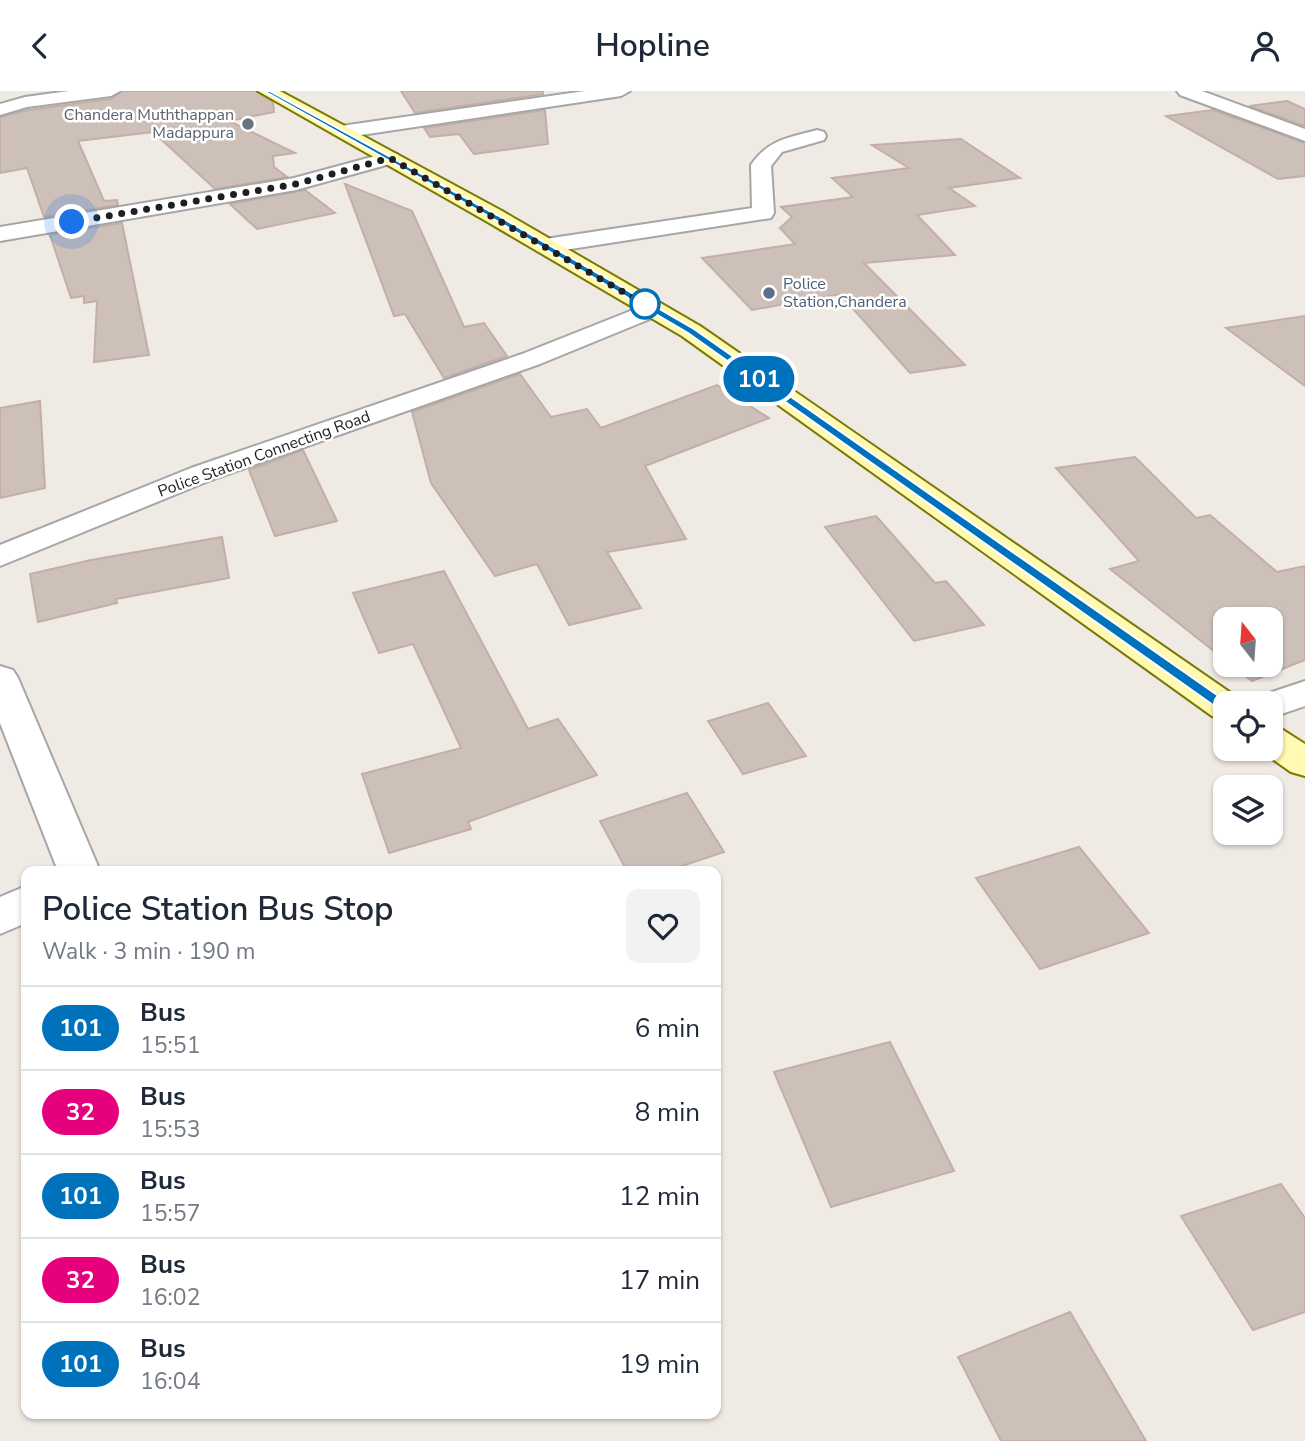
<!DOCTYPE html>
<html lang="en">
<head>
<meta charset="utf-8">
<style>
	:root { --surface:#fff; --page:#f2f2f3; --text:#1f2937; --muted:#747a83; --line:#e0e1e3 }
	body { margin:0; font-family:"Nunito Sans",sans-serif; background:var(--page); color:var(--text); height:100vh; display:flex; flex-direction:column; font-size:26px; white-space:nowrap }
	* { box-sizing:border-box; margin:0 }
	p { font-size:23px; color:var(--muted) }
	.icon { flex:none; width:38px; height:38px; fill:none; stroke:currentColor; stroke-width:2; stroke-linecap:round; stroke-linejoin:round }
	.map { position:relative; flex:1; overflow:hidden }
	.side { position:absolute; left:21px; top:775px; width:700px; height:553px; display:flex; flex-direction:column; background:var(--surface); border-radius:14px; box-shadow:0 2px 5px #0004 }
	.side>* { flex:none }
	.badge { padding:0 14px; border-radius:23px; font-size:24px; line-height:46px }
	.needle { width:46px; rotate:343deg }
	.buttons { position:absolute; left:1213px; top:516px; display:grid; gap:14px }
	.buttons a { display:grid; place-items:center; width:70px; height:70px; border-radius:14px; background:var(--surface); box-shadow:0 2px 5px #0004; font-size:35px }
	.you { position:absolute; width:35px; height:35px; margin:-18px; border:5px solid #fff; border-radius:50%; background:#1a73e8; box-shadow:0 0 0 10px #1a73e833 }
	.map>.badge { position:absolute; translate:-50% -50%; box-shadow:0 0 0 4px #fff }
	.round { display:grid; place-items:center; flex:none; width:74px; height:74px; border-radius:14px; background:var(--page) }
	.overview { display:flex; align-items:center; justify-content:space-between; height:119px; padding:0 21px }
	h1 { font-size:33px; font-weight:600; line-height:52px }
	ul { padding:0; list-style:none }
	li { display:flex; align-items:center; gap:21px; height:84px; padding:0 21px; border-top:2px solid var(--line) }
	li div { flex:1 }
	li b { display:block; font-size:26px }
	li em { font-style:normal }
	li .badge { min-width:77px; font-weight:700; text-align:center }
	header { display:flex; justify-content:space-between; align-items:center; height:91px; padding:0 21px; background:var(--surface); font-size:32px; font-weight:600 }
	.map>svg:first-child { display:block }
	.building { fill:#cdc0b9; stroke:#c4aea5; stroke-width:2 }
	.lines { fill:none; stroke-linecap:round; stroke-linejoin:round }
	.minor-casing { stroke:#a6a6a6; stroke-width:4 }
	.secondary-casing { stroke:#7b7800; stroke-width:4 }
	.minor { fill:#fff; fill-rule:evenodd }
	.secondary { fill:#fff9b3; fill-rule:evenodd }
	.line { fill:#0072bc; stroke:#fff; stroke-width:2 }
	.walk { stroke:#1f1f1f; stroke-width:7; stroke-dasharray:0 12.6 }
	.worship-dot { fill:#6b7280; stroke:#fff; stroke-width:2.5 }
	.service-dot { fill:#5c6f8a; stroke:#fff; stroke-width:2.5 }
	.stop-dot { fill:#fff; stroke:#0072bc; stroke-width:3.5 }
	.labels { text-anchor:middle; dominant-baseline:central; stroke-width:5; stroke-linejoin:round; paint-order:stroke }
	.far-worship-label { font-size:16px; fill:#5b616d; stroke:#fff; text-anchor:end }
	.far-service-label { font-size:16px; fill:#4e5e75; stroke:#fff; text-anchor:start }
	.far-street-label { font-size:16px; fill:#1f1f1f; stroke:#fff }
</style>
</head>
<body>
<header><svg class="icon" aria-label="back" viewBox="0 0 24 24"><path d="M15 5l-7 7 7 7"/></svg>Hopline<svg class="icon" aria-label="person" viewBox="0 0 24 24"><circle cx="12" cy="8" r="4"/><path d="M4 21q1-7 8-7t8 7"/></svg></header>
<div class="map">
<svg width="1305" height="1350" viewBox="0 0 1305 1350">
	<rect width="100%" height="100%" fill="#f0eae4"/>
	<g class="building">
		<path d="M 122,0 L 256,0 L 273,11 L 274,21 L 229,30 L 295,62 L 273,65 L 274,76 L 287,86 L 215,98 L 153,41 L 78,50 L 104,110 L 117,109 L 118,114 L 44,126 L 27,77 L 0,82 L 0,26 L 28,19 L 111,8 Z"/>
		<path d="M 401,0 L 543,0 L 543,3 L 415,22 Z"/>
		<path d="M 1287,10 L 1305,18 L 1305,35 L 1249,15 Z"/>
		<path d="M 545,19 L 548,53 L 474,63 L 459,43 L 430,46 L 424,37 Z"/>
		<path d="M 1213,19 L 1305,52 L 1305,85 L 1278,88 L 1166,25 Z"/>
		<path d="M 961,48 L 1020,87 L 949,97 L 975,115 L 917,124 L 955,164 L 864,172 L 965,274 L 910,282 L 840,203 L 752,219 L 702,167 L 795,153 L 780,137 L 792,126 L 781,116 L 853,106 L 832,87 L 909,77 L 872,54 Z"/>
		<path d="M 345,93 L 412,120 L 464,236 L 484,232 L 507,265 L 444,287 L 405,223 L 394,225 Z"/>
		<path d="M 305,99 L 335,122 L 257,138 L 230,113 Z"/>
		<path d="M 122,132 L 149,264 L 94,271 L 97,210 L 84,212 L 84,205 L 71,207 L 50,144 Z"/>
		<path d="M 1305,225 L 1305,295 L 1226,237 Z"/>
		<path d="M 520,283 L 551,326 L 587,318 L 601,337 L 717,294 L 769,327 L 645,375 L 686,448 L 607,461 L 641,517 L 569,534 L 537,473 L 495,485 L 431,392 L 412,321 Z"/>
		<path d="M 40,310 L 45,397 L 0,407 L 0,317 Z"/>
		<path d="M 303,359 L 337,430 L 275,445 L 249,379 Z"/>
		<path d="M 1135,366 L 1196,427 L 1210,424 L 1277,481 L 1305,475 L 1305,569 L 1252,590 L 1232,574 L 1270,574 L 1270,528 L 1225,528 L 1225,569 L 1110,478 L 1139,470 L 1056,377 Z"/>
		<path d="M 876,425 L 935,492 L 946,490 L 984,534 L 914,550 L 825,436 Z"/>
		<path d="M 222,446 L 229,487 L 116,508 L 117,512 L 38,531 L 30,483 L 91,469 Z"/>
		<path d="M 444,480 L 528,638 L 558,628 L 597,684 L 468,731 L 471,738 L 389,762 L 362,683 L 461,657 L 413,553 L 379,562 L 353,502 Z"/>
		<path d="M 768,612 L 806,665 L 743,683 L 708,630 Z"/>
		<path d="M 687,702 L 724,761 L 667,780 L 627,780 L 600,730 Z"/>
		<path d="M 1079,756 L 1149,842 L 1040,878 L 976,787 Z"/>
		<path d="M 890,951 L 954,1080 L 831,1116 L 774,981 Z"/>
		<path d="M 1281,1093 L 1305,1127 L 1305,1221 L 1253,1239 L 1181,1125 Z"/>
		<path d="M 1070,1221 L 1146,1350 L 1001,1350 L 958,1266 Z"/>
	</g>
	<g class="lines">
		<g class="minor-casing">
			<g id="minor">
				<path d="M 69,0 L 120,0 L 111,5 L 27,16 L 0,24 L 0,13 L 25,6 Z"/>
				<path d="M 585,0 L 630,0 L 621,5 L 341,47 L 332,41 L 341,35 Z"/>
				<path d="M 1177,0 L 1202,0 L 1305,38 L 1305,50 L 1180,4 Z"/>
				<path d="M 817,39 L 824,41 L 826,45 L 824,49 L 782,61 L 771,75 L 774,122 L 771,127 L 545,162 L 537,160 L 534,155 L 537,150 L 545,148 L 752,117 L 751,74 C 769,48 788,47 817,39 Z"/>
				<path d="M 390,61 L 397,63 L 400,67 L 397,71 L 296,99 L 0,150 L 0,136 L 294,87 Z"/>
				<path d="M 653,211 L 662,213 L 665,218 L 662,223 L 540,273 L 211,389 L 0,475 L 0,454 L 191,377 L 522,263 Z"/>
				<path d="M 0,575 L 13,579 L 18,587 L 100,780 L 58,780 L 0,632 Z"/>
				<path d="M 1305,590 L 1305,615 L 1270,627 L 1270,612 L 1253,612 L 1257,606 Z"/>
				<path d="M 26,795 L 26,832 L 0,843 L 0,806 Z"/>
			</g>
		</g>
		<g class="secondary-casing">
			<g id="secondary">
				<path d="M 258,0 L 280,0 L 502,120 L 700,235 L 1238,607 L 1241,612 L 1225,612 L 1225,628 L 1212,625 L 682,245 L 486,130 Z"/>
				<path d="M 1270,635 L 1283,639 L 1305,653 L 1305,685 L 1291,681 L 1258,658 L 1270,658 Z"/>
			</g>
		</g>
		<use href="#minor" class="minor"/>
		<use href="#secondary" class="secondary"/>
	</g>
	<path class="line" d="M 264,0 L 270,0 L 497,124 L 694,238 L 1230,613 L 1230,619 L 1220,619 L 688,242 L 492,127 Z"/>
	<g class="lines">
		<path class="walk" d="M 72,131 L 296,93 L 390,67 L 653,218 L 645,213"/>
	</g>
	<circle class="worship-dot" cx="248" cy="33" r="7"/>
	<circle class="service-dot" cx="769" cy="202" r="7"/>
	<circle class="stop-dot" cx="645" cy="213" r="14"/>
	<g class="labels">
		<g class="far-worship-label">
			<text x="234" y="24">Chandera Muththappan<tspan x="234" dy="18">Madappura</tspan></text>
		</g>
		<g class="far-service-label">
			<text x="783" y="193">Police<tspan x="783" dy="18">Station,Chandera</tspan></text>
		</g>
		<g class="far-street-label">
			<text transform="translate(264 363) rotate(-20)">Police Station Connecting Road</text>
		</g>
	</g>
</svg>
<div class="buttons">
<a><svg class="needle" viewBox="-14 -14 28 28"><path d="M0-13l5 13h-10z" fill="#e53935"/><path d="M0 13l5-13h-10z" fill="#747a83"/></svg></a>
<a><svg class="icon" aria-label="locate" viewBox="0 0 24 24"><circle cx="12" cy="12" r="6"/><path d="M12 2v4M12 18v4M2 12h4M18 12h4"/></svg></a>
<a><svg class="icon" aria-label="layers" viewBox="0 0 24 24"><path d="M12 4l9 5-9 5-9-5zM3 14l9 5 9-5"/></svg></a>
</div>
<div class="you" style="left:72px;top:131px"></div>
<b class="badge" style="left:759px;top:288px;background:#0072bc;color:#fff">101</b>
<section class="side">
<div class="overview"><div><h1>Police Station Bus Stop</h1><p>Walk · 3 min · 190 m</p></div><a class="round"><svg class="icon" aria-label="heart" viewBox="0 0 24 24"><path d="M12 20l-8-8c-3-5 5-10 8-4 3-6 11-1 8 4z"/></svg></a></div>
<ul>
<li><span class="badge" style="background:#0072bc;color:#fff">101</span><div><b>Bus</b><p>15:51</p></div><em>6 min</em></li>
<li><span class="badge" style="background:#e6007e;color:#fff">32</span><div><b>Bus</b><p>15:53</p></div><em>8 min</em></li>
<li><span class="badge" style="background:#0072bc;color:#fff">101</span><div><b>Bus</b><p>15:57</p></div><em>12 min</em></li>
<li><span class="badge" style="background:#e6007e;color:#fff">32</span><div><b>Bus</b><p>16:02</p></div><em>17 min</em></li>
<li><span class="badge" style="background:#0072bc;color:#fff">101</span><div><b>Bus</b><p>16:04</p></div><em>19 min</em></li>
</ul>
</section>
</div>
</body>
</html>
